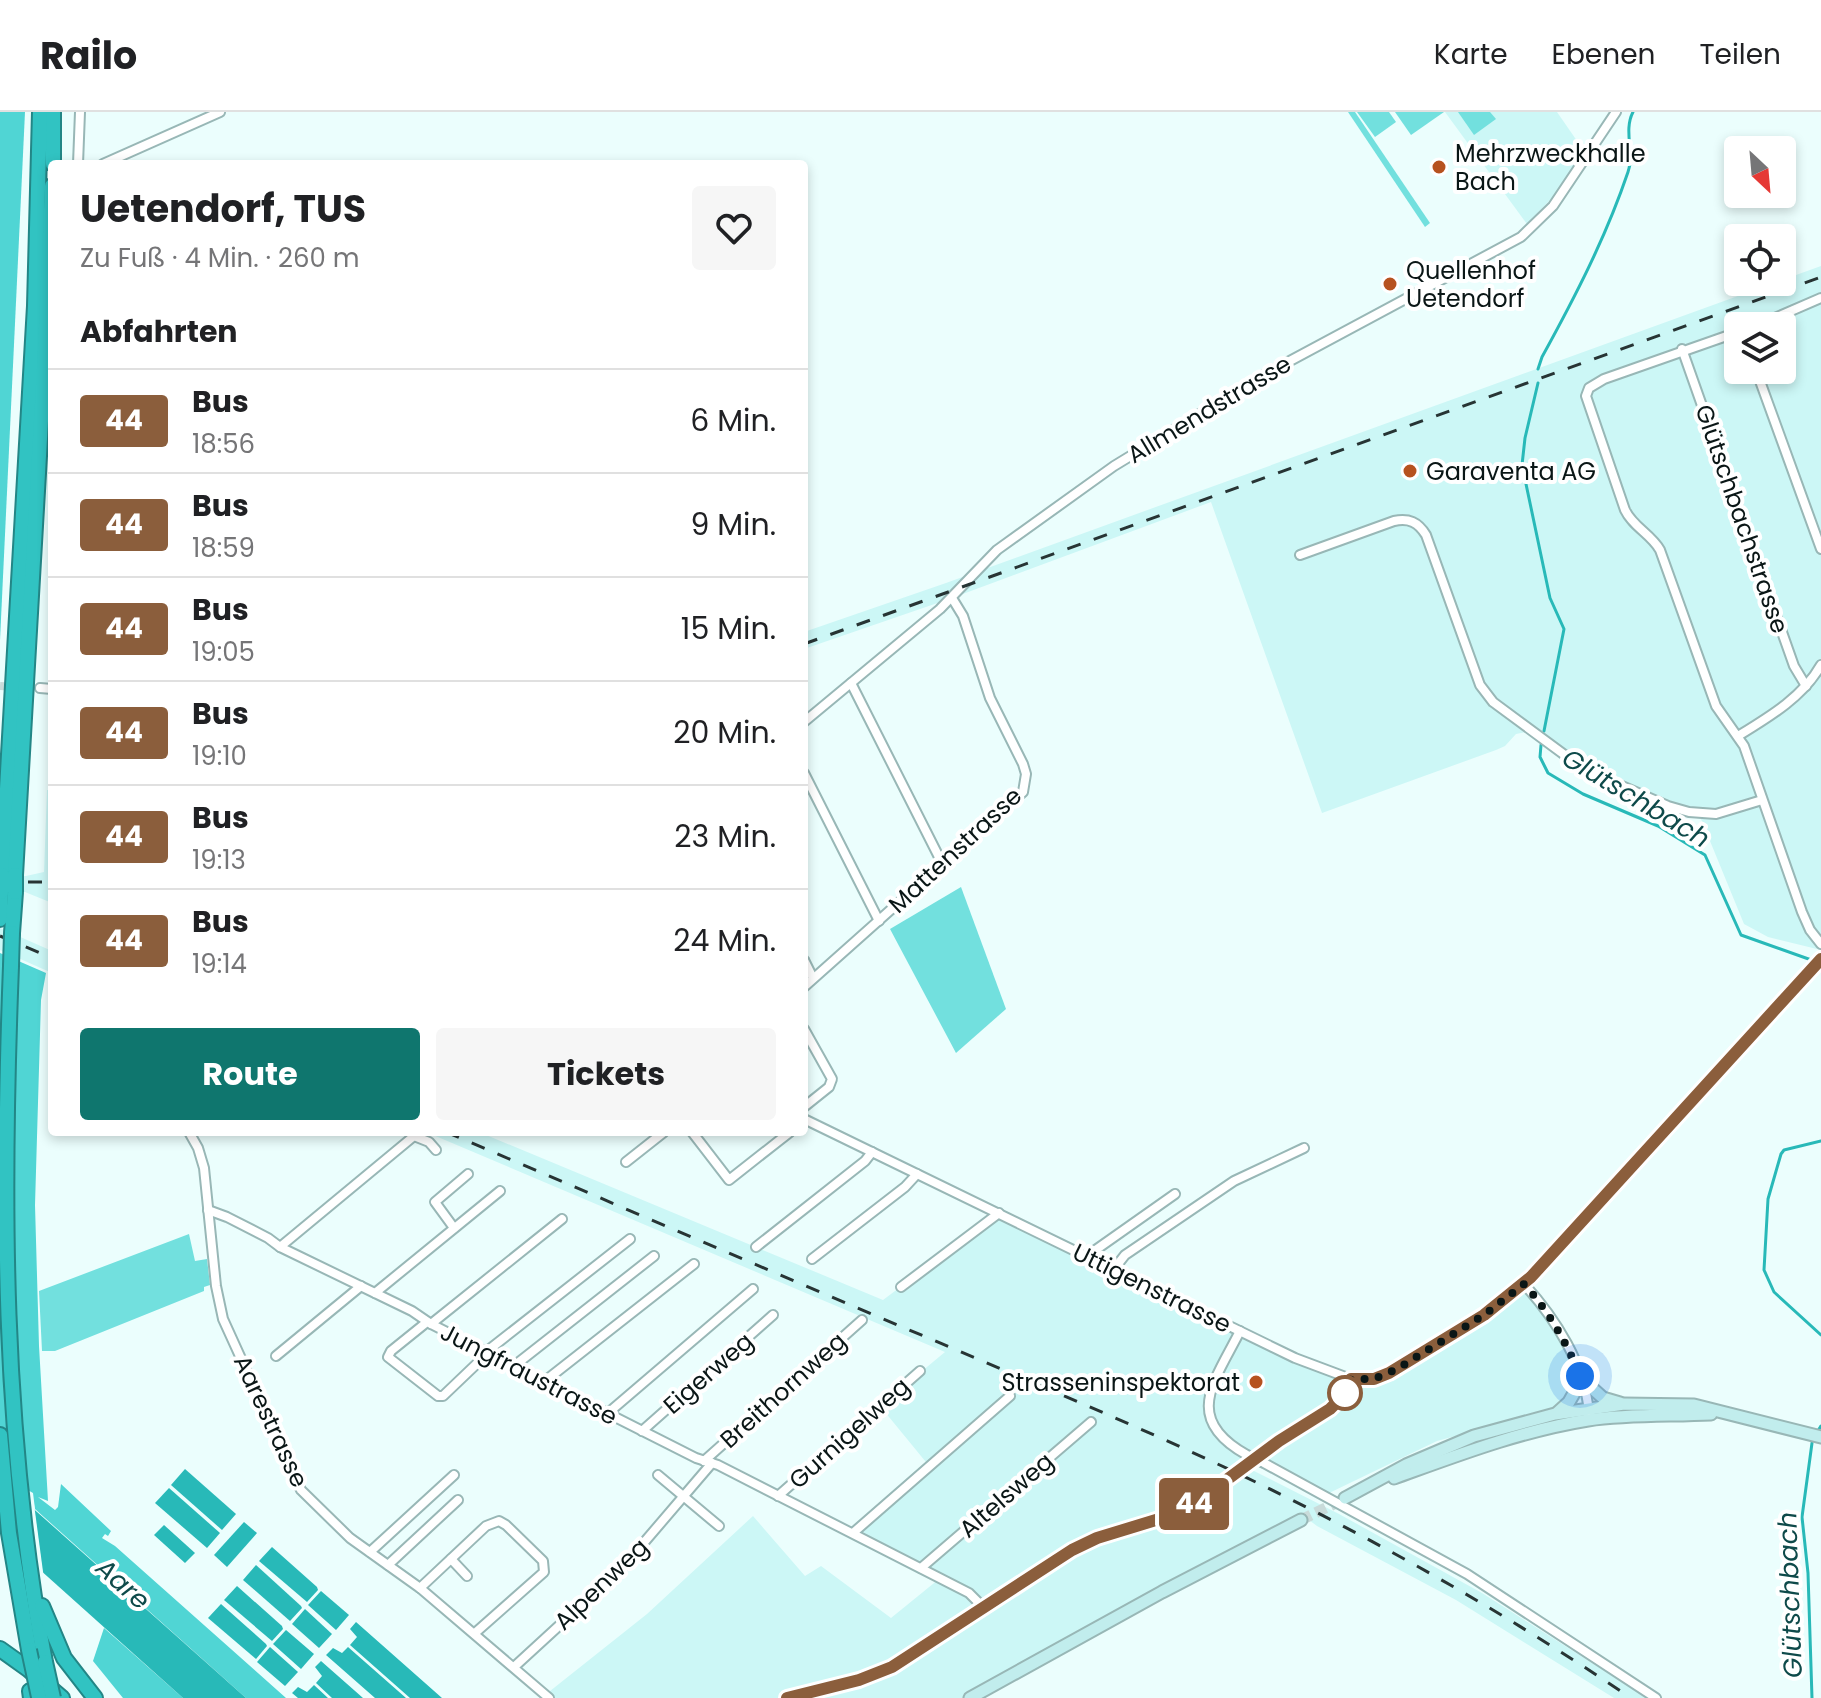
<!DOCTYPE html>
<html lang="de">
<head>
<meta charset="utf-8">
<style>
	:root { --surface:#fff; --page:#f6f6f6; --text:#202124; --muted:#757577; --line:#e0e0e0; --accent:#0f766e }
	body { margin:0; font-family:Poppins,sans-serif; background:var(--page); color:var(--text); height:100vh; display:flex; flex-direction:column; font-size:30px; white-space:nowrap }
	* { box-sizing:border-box; margin:0 }
	p { font-size:26px; color:var(--muted) }
	.icon { flex:none; width:44px; height:44px; fill:none; stroke:currentColor; stroke-width:2; stroke-linecap:round; stroke-linejoin:round }
	.map { position:relative; flex:1; overflow:hidden }
	.details { position:absolute; left:48px; top:48px; width:760px; height:976px; display:flex; flex-direction:column; background:var(--surface); border-radius:8px; box-shadow:0 4px 12px #0003 }
	.details>* { flex:none }
	.badge { padding:0 16px; border-radius:6px; font-size:28px; line-height:52px }
	.needle { width:52px; rotate:154deg }
	.controls { position:absolute; left:1724px; top:24px; display:grid; gap:16px }
	.controls a { display:grid; place-items:center; width:72px; height:72px; border-radius:8px; background:var(--surface); box-shadow:0 4px 12px #0003; font-size:40px }
	.you { position:absolute; width:40px; height:40px; margin:-20px; border:6px solid #fff; border-radius:50%; background:#1a73e8; box-shadow:0 0 0 12px #1a73e833 }
	.map>.badge { position:absolute; translate:-50% -50%; box-shadow:0 0 0 4px #fff }
	h2 { padding:0 32px; font-size:30px; line-height:72px }
	.round { display:grid; place-items:center; flex:none; width:84px; height:84px; border-radius:8px; background:var(--page) }
	.summary { display:flex; align-items:center; justify-content:space-between; height:136px; padding:0 32px }
	h1 { font-size:38px; font-weight:700; line-height:60px }
	.button { display:flex; gap:16px; margin-top:auto; padding:16px 32px }
	.button a { flex:1; height:92px; border-radius:8px; background:var(--accent); color:#fff; font-size:32px; font-weight:700; line-height:92px; text-align:center }
	.button a+a { background:var(--page); color:var(--text) }
	ul { padding:0; list-style:none }
	li { display:flex; align-items:center; gap:24px; height:104px; padding:0 32px; border-top:2px solid var(--line) }
	li div { flex:1 }
	li b { display:block; font-size:30px }
	li em { font-style:normal }
	li .badge { min-width:88px; font-weight:700; text-align:center }
	header { display:flex; align-items:center; gap:48px; box-sizing:border-box; height:112px; padding:0 40px; background:var(--surface); border-bottom:2px solid var(--line) }
	header strong { font-size:38px }
	nav { display:flex; gap:44px; margin-inline-start:auto; font-size:28px }
	.map>svg:first-child { display:block }
	.built { fill:#ccf7f6; fill-rule:evenodd }
	.green { fill:#72e0de }
	.forest { fill:#50d5d4 }
	.water { fill:#28b9b8 }
	.pier { fill:#ebfefd }
	.lines { fill:none; stroke-linecap:round; stroke-linejoin:round }
	.stream { stroke:#28b9b8; stroke-width:3 }
	.street-tunnel { stroke:#c9dbda; stroke-width:8; stroke-dasharray:8 4; stroke-linecap:butt }
	.secondary-tunnel { stroke:#c9dbda; stroke-width:11; stroke-dasharray:11 5.5; stroke-linecap:butt }
	.street-casing { stroke:#98b7b6; stroke-width:12 }
	.secondary-casing { stroke:#98b7b6; stroke-width:15 }
	.highway-casing { stroke:#238686; stroke-width:18 }
	.street { stroke:#fff; stroke-width:8 }
	.secondary { stroke:#c1eded; stroke-width:11 }
	.highway { stroke:#31c3c2; stroke-width:14 }
	.rail { stroke:#273434; stroke-width:3; stroke-dasharray:14 14; stroke-linecap:butt }
	.street-bridge-casing { stroke:#98b7b6; stroke-width:12; stroke-linecap:butt }
	.highway-bridge-casing { stroke:#238686; stroke-width:18; stroke-linecap:butt }
	.street-bridge { stroke:#fff; stroke-width:8 }
	.highway-bridge { stroke:#31c3c2; stroke-width:14 }
	.line-casing { stroke:#fff; stroke-width:18 }
	.line { stroke:#8b5e3c; stroke-width:12 }
	.walk { stroke:#0a1616; stroke-width:8; stroke-dasharray:0 14.4 }
	.poi-dot { fill:#b6521f; stroke:#fff; stroke-width:3 }
	.stop-dot { fill:#fff; stroke:#8b5e3c; stroke-width:4 }
	.labels { text-anchor:middle; dominant-baseline:central; stroke-width:8; stroke-linejoin:round; paint-order:stroke }
	.poi-label { font-size:24px; fill:#0a1616; stroke:#fff; text-anchor:start }
	.street-label { font-size:24px; fill:#0a1616; stroke:#fff }
	.water-label { font-size:26px; font-style:italic; fill:#0e4a4a; stroke:#fff }
</style>
</head>
<body>
<header>
<strong>Railo</strong>
<nav><a>Karte</a><a>Ebenen</a><a>Teilen</a></nav>
</header>
<div class="map">
<svg width="1821" height="1586" viewBox="0 0 1821 1586">
	<rect width="100%" height="100%" fill="#ebfefd"/>
	<g class="built">
		<path d="M 1445,0 L 1557,0 L 1584,39 L 1552,86 L 1527,112 Z"/>
		<path d="M 1821,154 L 1821,838 L 1768,825 L 1744,812 L 1701,707 L 1672,700 L 1596,668 L 1568,651 L 1534,623 L 1526,620 L 1516,622 L 1505,634 L 1496,638 L 1322,701 L 1211,390 L 952,486 L 804,537 L 804,520 L 946,471 ZM 1738,214 L 1782,214 L 1782,258 L 1738,258 Z"/>
		<path d="M 47,678 L 52,678 L 52,791 L 25,780 L 0,780 L 0,763 L 26,764 L 44,760 Z"/>
		<path d="M 0,816 L 52,839 L 52,861 L 0,838 Z"/>
		<path d="M 426,1020 L 479,1020 L 883,1188 L 999,1101 L 1281,1239 L 1359,1268 L 1397,1257 L 1524,1172 L 1557,1214 L 1587,1285 L 1545,1300 L 1437,1329 L 1325,1383 L 1264,1351 L 1252,1358 L 1339,1402 L 1482,1481 L 1647,1586 L 1614,1586 L 1456,1488 L 1317,1414 L 1301,1402 L 1301,1408 L 970,1586 L 549,1586 L 545,1583 L 647,1502 L 753,1404 L 805,1464 L 821,1454 L 891,1506 L 939,1467 L 853,1421 L 930,1355 L 880,1294 L 945,1240 Z"/>
	</g>
	<g class="green">
		<path d="M 1348,0 L 1355,0 L 1430,111 L 1425,115 Z"/>
		<path d="M 1357,0 L 1389,0 L 1396,10 L 1375,25 Z"/>
		<path d="M 1395,0 L 1444,0 L 1411,23 Z"/>
		<path d="M 1458,0 L 1490,0 L 1496,7 L 1474,23 Z"/>
		<path d="M 961,775 L 1006,897 L 956,941 L 890,817 Z"/>
		<path d="M 189,1122 L 195,1149 L 207,1147 L 210,1173 L 204,1175 L 204,1179 L 55,1239 L 42,1239 L 39,1179 Z"/>
	</g>
	<g class="forest">
		<path d="M 0,0 L 25,0 L 0,528 Z"/>
		<path d="M 0,841 L 46,861 L 41,888 L 35,1093 L 39,1234 L 48,1389 L 38,1385 L 55,1398 L 58,1395 L 61,1372 L 111,1419 L 108,1424 L 105,1422 L 102,1426 L 115,1434 L 286,1586 L 246,1586 L 35,1397 L 33,1381 L 0,1362 Z"/>
		<path d="M 104,1516 L 183,1586 L 123,1586 L 93,1549 Z"/>
	</g>
	<g class="water">
		<path d="M 185,1357 L 236,1402 L 222,1418 L 171,1373 Z"/>
		<path d="M 0,1367 L 246,1586 L 183,1586 L 0,1422 Z"/>
		<path d="M 169,1376 L 220,1421 L 207,1436 L 155,1391 Z"/>
		<path d="M 244,1410 L 257,1421 L 227,1455 L 214,1443 Z"/>
		<path d="M 164,1413 L 195,1441 L 185,1451 L 154,1423 Z"/>
		<path d="M 272,1435 L 317,1475 L 318,1478 L 307,1490 L 259,1449 Z"/>
		<path d="M 256,1453 L 301,1494 L 302,1496 L 290,1509 L 243,1468 Z"/>
		<path d="M 237,1474 L 282,1514 L 283,1517 L 272,1529 L 224,1488 Z"/>
		<path d="M 321,1479 L 349,1503 L 336,1518 L 308,1493 Z"/>
		<path d="M 221,1492 L 266,1532 L 267,1534 L 256,1547 L 208,1506 Z"/>
		<path d="M 305,1497 L 332,1522 L 319,1536 L 292,1512 Z"/>
		<path d="M 356,1510 L 442,1586 L 410,1586 L 350,1533 L 357,1525 L 350,1517 Z"/>
		<path d="M 286,1518 L 314,1542 L 301,1557 L 273,1532 Z"/>
		<path d="M 270,1535 L 298,1560 L 285,1574 L 257,1550 Z"/>
		<path d="M 348,1535 L 406,1586 L 375,1586 L 326,1543 L 333,1536 L 342,1541 Z"/>
		<path d="M 321,1549 L 363,1586 L 332,1586 L 316,1571 L 322,1564 L 315,1555 Z"/>
		<path d="M 314,1573 L 328,1586 L 298,1586 L 292,1581 L 298,1575 L 307,1580 Z"/>
	</g>
	<path class="pier" d="M 0,1363 L 34,1392 L 44,1467 L 0,1427 Z"/>
	<g class="lines">
		<g class="stream">
			<path d="M 1538,257 L 1542,245 C 1575,185 1606,125 1628,60 C 1635,41 1623,19 1633,0"/>
			<path d="M 1538,271 L 1525,326 L 1522,353 L 1550,486 L 1564,517 L 1544,619"/>
			<path d="M 1541,633 L 1540,645 L 1548,661 L 1583,682 L 1658,714 L 1705,743 L 1741,823 L 1817,850"/>
			<path d="M 1821,1029 L 1784,1038 L 1781,1042 L 1768,1087 L 1764,1158 L 1774,1180 L 1821,1223"/>
			<path d="M 1819,1317 L 1821,1314"/>
			<path d="M 1812,1586 L 1808,1461 L 1802,1405 L 1812,1331"/>
		</g>
		<path class="street-tunnel" d="M 0,574 L 15,575"/>
		<path class="secondary-tunnel" d="M 1301,1408 L 1344,1387"/>
		<g class="street-casing">
			<g id="street">
				<path d="M 78,52 L 80,0"/>
				<path d="M 103,52 L 220,0"/>
				<path d="M 1756,214 L 1821,186"/>
				<path d="M 1738,220 L 1604,267 L 1589,276 L 1586,284 L 1625,398 C 1633,415 1651,422 1660,438 L 1716,594 L 1744,634 L 1802,800 L 1810,818 L 1821,832"/>
				<path d="M 1682,237 L 1794,554 L 1806,574"/>
				<path d="M 1756,258 L 1821,437"/>
				<path d="M 1300,443 L 1394,409 C 1409,406 1418,410 1426,423 L 1480,573 L 1493,590 L 1585,658 L 1668,694 L 1689,700 L 1716,702 L 1762,688"/>
				<path d="M 851,571 L 943,753"/>
				<path d="M 40,576 L 52,577"/>
				<path d="M 804,610 L 940,497 L 997,438 L 1114,354 L 1260,265 L 1521,125 L 1553,94 L 1616,0"/>
				<path d="M 1738,624 C 1769,605 1803,585 1821,553"/>
				<path d="M 804,661 L 879,809"/>
				<path d="M 804,848 L 813,866"/>
				<path d="M 804,875 L 1023,680 L 1026,662 L 1023,652 L 990,586 L 963,504 L 952,486"/>
				<path d="M 804,917 L 832,967 L 829,975 L 804,995"/>
				<path d="M 804,1007 L 1295,1246 L 1351,1267 L 1374,1267 L 1397,1257 L 1495,1196 L 1547,1150 L 1821,847"/>
				<path d="M 189,1020 L 198,1036 L 204,1056 L 216,1174 L 223,1207 L 301,1378 L 350,1426 L 420,1476 L 549,1586"/>
				<path d="M 692,1020 L 729,1068 L 790,1020"/>
				<path d="M 626,1050 L 664,1020"/>
				<path d="M 208,1098 L 227,1105 L 268,1126 L 280,1135 L 412,1199 L 431,1212 L 696,1346 L 718,1353 L 969,1481 L 984,1496"/>
				<path d="M 454,1116 L 435,1090 L 468,1062"/>
				<path d="M 280,1135 L 414,1024 L 429,1030 L 436,1038"/>
				<path d="M 756,1135 L 865,1049 L 872,1040"/>
				<path d="M 1087,1144 L 1175,1082"/>
				<path d="M 812,1147 L 905,1075 L 917,1062"/>
				<path d="M 1114,1157 L 1125,1143 L 1234,1069 L 1304,1036"/>
				<path d="M 1524,1172 C 1556,1207 1585,1253 1589,1301"/>
				<path d="M 901,1175 L 999,1101"/>
				<path d="M 375,1181 L 500,1079"/>
				<path d="M 427,1210 L 391,1239 L 388,1245 L 438,1284 L 443,1284 L 488,1241"/>
				<path d="M 431,1212 L 562,1107"/>
				<path d="M 1240,1219 C 1214,1270 1182,1307 1247,1343"/>
				<path d="M 486,1240 L 630,1127"/>
				<path d="M 276,1244 L 361,1174"/>
				<path d="M 514,1254 L 654,1144"/>
				<path d="M 545,1269 L 694,1152"/>
				<path d="M 608,1301 L 753,1177"/>
				<path d="M 642,1319 L 773,1203"/>
				<path d="M 704,1349 L 862,1208"/>
				<path d="M 1264,1351 L 1467,1462 L 1656,1586"/>
				<path d="M 658,1363 L 719,1414"/>
				<path d="M 778,1384 L 920,1259"/>
				<path d="M 853,1421 L 1010,1284"/>
				<path d="M 370,1440 L 454,1363"/>
				<path d="M 451,1447 L 467,1464"/>
				<path d="M 388,1453 L 458,1388"/>
				<path d="M 921,1456 L 1091,1310"/>
				<path d="M 420,1476 L 486,1414 L 499,1409 L 506,1413 L 543,1449 L 544,1460 L 475,1521"/>
				<path d="M 514,1555 L 623,1455 L 712,1351"/>
				<path d="M 787,1586 L 859,1568 L 892,1555 L 1072,1438 L 1097,1426 L 1169,1404 L 1190,1395 L 1279,1329 L 1330,1297 L 1344,1283 L 1351,1267"/>
			</g>
		</g>
		<g class="secondary-casing">
			<g id="secondary">
				<path d="M 1558,1300 L 1569,1290 L 1582,1267 L 1603,1286 L 1620,1291"/>
				<path d="M 1394,1366 C 1458,1343 1520,1319 1588,1308 C 1629,1302 1670,1304 1711,1302"/>
				<path d="M 1345,1386 L 1406,1353 L 1474,1324 L 1555,1302 L 1624,1292 L 1694,1293 L 1821,1325"/>
				<path d="M 970,1586 L 1162,1480 L 1301,1408"/>
			</g>
		</g>
		<g class="highway-casing">
			<g id="highway">
				<path d="M 53,52 L 53,0"/>
				<path d="M 2,763 L 35,194 L 40,0"/>
				<path d="M 15,763 L 45,239 L 52,74"/>
				<path d="M 0,807 L 1,780"/>
				<path d="M 12,821 L 15,780"/>
				<path d="M 11,854 C 2,1087 2,1320 45,1550"/>
				<path d="M 0,1323 L 9,1421 L 29,1538"/>
				<path d="M 42,1494 L 64,1546 L 95,1586"/>
				<path d="M 0,1537 L 28,1557 L 62,1586"/>
				<path d="M 30,1579 L 31,1586"/>
			</g>
		</g>
		<use href="#street" class="street"/>
		<use href="#secondary" class="secondary"/>
		<use href="#highway" class="highway"/>
		<g class="rail">
			<path d="M 804,532 L 1821,165"/>
			<path d="M 0,770 L 52,770"/>
			<path d="M 0,824 L 52,846"/>
			<path d="M 446,1020 C 608,1089 770,1159 933,1228 C 1036,1272 1140,1315 1241,1363 C 1377,1428 1507,1502 1631,1586"/>
		</g>
		<g class="street-bridge-casing">
			<path id="street-bridge" d="M 1247,1343 L 1264,1351"/>
		</g>
		<g class="highway-bridge-casing">
			<g id="highway-bridge">
				<path d="M 1,780 L 2,763"/>
				<path d="M 15,780 L 15,763"/>
				<path d="M 11,854 L 12,821"/>
				<path d="M 29,1538 L 39,1585"/>
				<path d="M 45,1550 L 53,1586"/>
			</g>
		</g>
		<use href="#street-bridge" class="street-bridge"/>
		<use href="#highway-bridge" class="highway-bridge"/>
	</g>
	<g class="lines">
		<g class="line-casing">
			<path id="line" d="M 787,1586 L 859,1568 L 892,1555 L 1072,1438 L 1097,1426 L 1169,1404 L 1190,1395 L 1279,1329 L 1330,1297 L 1344,1283 L 1351,1267 L 1374,1267 L 1389,1261 L 1484,1203 L 1531,1165 L 1821,847"/>
		</g>
		<use href="#line" class="line"/>
		<path class="walk" d="M 1345,1281 L 1351,1267 L 1374,1267 L 1397,1257 L 1484,1203 L 1524,1172 C 1549,1200 1566,1229 1580,1264"/>
	</g>
	<g class="poi-dot">
		<circle cx="1439" cy="55" r="8"/>
		<circle cx="1390" cy="172" r="8"/>
		<circle cx="1410" cy="359" r="8"/>
		<circle cx="1256" cy="1270" r="8"/>
	</g>
	<circle class="stop-dot" cx="1345" cy="1281" r="16"/>
	<g class="labels">
		<g class="poi-label">
			<text x="1455" y="41">Mehrzweckhalle<tspan x="1455" dy="28">Bach</tspan></text>
			<text x="1406" y="158">Quellenhof<tspan x="1406" dy="28">Uetendorf</tspan></text>
			<text x="1426" y="359">Garaventa AG</text>
			<text x="1240" y="1270" text-anchor="end">Strasseninspektorat</text>
		</g>
		<g class="street-label">
			<text transform="translate(1209 297) rotate(-31)">Allmendstrasse</text>
			<text transform="translate(1742 407) rotate(71)">Glütschbachstrasse</text>
			<text transform="translate(955 738) rotate(-43)">Mattenstrasse</text>
			<text transform="translate(1152 1176) rotate(26)">Uttigenstrasse</text>
			<text transform="translate(708 1261) rotate(-41)">Eigerweg</text>
			<text transform="translate(529 1262) rotate(27)">Jungfraustrasse</text>
			<text transform="translate(783 1278) rotate(-42)">Breithornweg</text>
			<text transform="translate(271 1309) rotate(65)">Aarestrasse</text>
			<text transform="translate(849 1321) rotate(-42)">Gurnigelweg</text>
			<text transform="translate(1006 1383) rotate(-41)">Altelsweg</text>
			<text transform="translate(601 1472) rotate(-44)">Alpenweg</text>
		</g>
		<g class="water-label">
			<text transform="translate(1636 686) rotate(31)">Glütschbach</text>
			<text transform="translate(123 1472) rotate(42)">Aare</text>
			<text transform="translate(1790 1483) rotate(-92)">Glütschbach</text>
		</g>
	</g>
</svg>
<div class="controls">
<a><svg class="needle" viewBox="-14 -14 28 28"><path d="M0-13l5 13h-10z" fill="#e53935"/><path d="M0 13l5-13h-10z" fill="#757577"/></svg></a>
<a><svg class="icon" aria-label="locate" viewBox="0 0 24 24"><circle cx="12" cy="12" r="6"/><path d="M12 2v4M12 18v4M2 12h4M18 12h4"/></svg></a>
<a><svg class="icon" aria-label="layers" viewBox="0 0 24 24"><path d="M12 4l9 5-9 5-9-5zM3 14l9 5 9-5"/></svg></a>
</div>
<div class="you" style="left:1580px;top:1264px"></div>
<b class="badge" style="left:1194px;top:1392px;background:#8b5e3c;color:#fff">44</b>
<section class="details">
<div class="summary"><div><h1>Uetendorf, TUS</h1><p>Zu Fuß · 4 Min. · 260 m</p></div><a class="round"><svg class="icon" aria-label="heart" viewBox="0 0 24 24"><path d="M12 20l-8-8c-3-5 5-10 8-4 3-6 11-1 8 4z"/></svg></a></div>
<h2>Abfahrten</h2>
<ul>
<li><span class="badge" style="background:#8b5e3c;color:#fff">44</span><div><b>Bus</b><p>18:56</p></div><em>6 Min.</em></li>
<li><span class="badge" style="background:#8b5e3c;color:#fff">44</span><div><b>Bus</b><p>18:59</p></div><em>9 Min.</em></li>
<li><span class="badge" style="background:#8b5e3c;color:#fff">44</span><div><b>Bus</b><p>19:05</p></div><em>15 Min.</em></li>
<li><span class="badge" style="background:#8b5e3c;color:#fff">44</span><div><b>Bus</b><p>19:10</p></div><em>20 Min.</em></li>
<li><span class="badge" style="background:#8b5e3c;color:#fff">44</span><div><b>Bus</b><p>19:13</p></div><em>23 Min.</em></li>
<li><span class="badge" style="background:#8b5e3c;color:#fff">44</span><div><b>Bus</b><p>19:14</p></div><em>24 Min.</em></li>
</ul>
<div class="button"><a>Route</a><a>Tickets</a></div>
</section>
</div>
</body>
</html>
